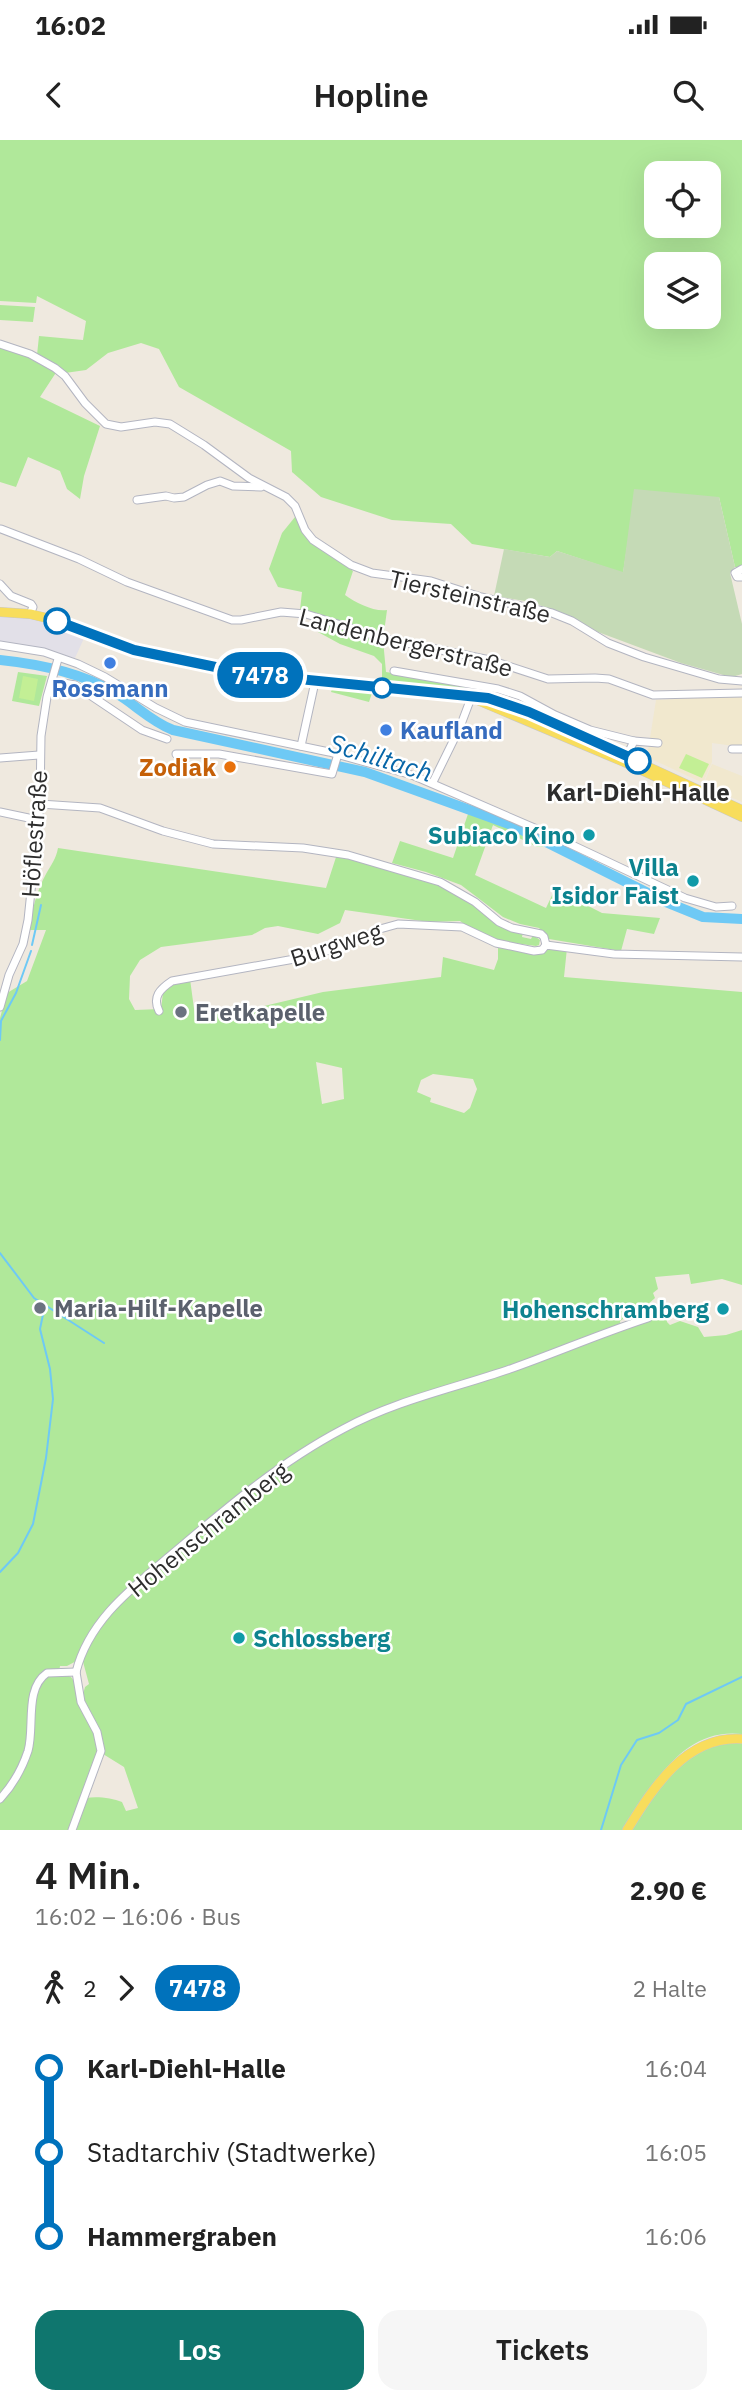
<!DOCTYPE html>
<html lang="de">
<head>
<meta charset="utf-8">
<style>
	:root { --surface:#fff; --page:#f6f6f6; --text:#222; --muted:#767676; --accent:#0f766e }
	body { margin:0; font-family:"IBM Plex Sans",sans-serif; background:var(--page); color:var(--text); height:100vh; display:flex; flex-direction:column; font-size:26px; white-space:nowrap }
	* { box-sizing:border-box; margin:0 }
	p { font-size:23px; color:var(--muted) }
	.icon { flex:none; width:38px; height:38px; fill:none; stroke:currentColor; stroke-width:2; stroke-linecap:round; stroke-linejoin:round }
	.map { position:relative; height:1690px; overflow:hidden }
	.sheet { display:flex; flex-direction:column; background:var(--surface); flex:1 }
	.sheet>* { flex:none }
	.badge { padding:0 14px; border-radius:23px; font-size:24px; line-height:46px }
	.controls { position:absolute; left:644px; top:21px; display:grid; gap:14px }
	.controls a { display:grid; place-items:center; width:77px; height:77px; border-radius:14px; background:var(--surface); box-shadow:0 7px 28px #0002; font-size:35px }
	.map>.badge { position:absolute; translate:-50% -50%; box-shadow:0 0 0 4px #fff }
	.legs { display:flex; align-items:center; gap:10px; height:77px; padding:0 35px; font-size:23px }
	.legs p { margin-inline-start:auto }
	.overview { display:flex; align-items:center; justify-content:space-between; height:119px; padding:0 35px }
	h1 { font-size:38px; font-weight:600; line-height:52px }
	.cta { display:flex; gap:14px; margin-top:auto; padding:14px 35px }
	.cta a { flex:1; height:80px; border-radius:21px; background:var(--accent); color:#fff; font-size:28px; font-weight:600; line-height:80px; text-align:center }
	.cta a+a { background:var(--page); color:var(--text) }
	ul { padding:0 35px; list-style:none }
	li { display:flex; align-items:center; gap:24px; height:84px; font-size:26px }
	li i { display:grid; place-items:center; width:10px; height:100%; margin:0 9px; background:currentColor }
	li i::after { content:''; width:18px; height:18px; margin:-9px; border:5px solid; border-radius:50%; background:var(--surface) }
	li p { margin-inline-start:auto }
	li:first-child i { background:linear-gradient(#0000 50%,currentColor 0) }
	li:last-child i { background:linear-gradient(currentColor 50%,#0000 0) }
	.status { display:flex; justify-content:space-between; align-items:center; height:49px; padding:0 35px; background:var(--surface); direction:ltr }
	.status svg { height:19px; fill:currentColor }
	header { display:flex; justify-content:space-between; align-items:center; height:91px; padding:0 35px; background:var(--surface); font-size:32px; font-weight:600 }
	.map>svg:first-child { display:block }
	.industrial { fill:#e2e0e8 }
	.education { fill:#f1e8ce }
	.green { fill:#b0e89a; fill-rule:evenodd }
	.cemetery { fill:#c5dab6 }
	.pitch { fill:#c3ef95 }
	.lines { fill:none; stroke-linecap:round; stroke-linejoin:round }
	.stream { stroke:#6ec9f5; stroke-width:2 }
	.river { stroke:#6ec9f5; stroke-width:10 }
	.minor-casing { stroke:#b3b5c1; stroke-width:9 }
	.major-casing { stroke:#c8c8c8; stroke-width:10 }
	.minor { stroke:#fff; stroke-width:7 }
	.major { stroke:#f8dd5c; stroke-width:9 }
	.line-1-casing { stroke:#fff; stroke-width:16 }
	.line-1 { stroke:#0072bc; stroke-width:10 }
	.stop-1-dot { fill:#fff; stroke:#0072bc; stroke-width:3.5 }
	.shop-dot { fill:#3f7fe0; stroke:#fff; stroke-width:2.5 }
	.food-dot { fill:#e8710a; stroke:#fff; stroke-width:2.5 }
	.culture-dot { fill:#0f9aa8; stroke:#fff; stroke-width:2.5 }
	.worship-dot { fill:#6b7280; stroke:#fff; stroke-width:2.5 }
	.labels { text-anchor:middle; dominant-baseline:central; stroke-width:5; stroke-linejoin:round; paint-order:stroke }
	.street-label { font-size:24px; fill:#2d2d2d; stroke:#fff }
	.shop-label { font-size:24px; font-weight:bold; fill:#366cbe; stroke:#fff }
	.food-label { font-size:24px; font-weight:bold; fill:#c56008; stroke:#fff; text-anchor:end }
	.stop-label { font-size:24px; font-weight:bold; fill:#2d2d2d; stroke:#fff }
	.culture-label { font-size:24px; font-weight:bold; fill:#0d838f; stroke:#fff; text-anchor:end }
	.worship-label { font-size:24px; font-weight:bold; fill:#5b616d; stroke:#fff; text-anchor:start }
	.water-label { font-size:26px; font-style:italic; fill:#0766a8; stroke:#fff }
</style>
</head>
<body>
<div class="status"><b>16:02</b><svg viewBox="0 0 49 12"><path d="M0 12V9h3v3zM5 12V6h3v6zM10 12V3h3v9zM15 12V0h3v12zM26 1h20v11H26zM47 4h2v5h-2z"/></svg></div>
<header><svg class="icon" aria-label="back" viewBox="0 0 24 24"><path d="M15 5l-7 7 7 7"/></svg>Hopline<svg class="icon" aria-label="search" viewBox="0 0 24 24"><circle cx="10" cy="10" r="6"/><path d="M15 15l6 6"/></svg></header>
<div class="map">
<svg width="742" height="1690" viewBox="0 0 742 1690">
	<rect width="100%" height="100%" fill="#efe9df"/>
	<path class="industrial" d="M 0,476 L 20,476 L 48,482 L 85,496 L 75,518 L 0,504 Z"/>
	<g class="education">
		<path d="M 717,557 L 742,557 L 742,607 L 712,603 L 712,622 L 703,643 L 647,617 L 656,560 Z"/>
		<path d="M 712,624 L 742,636 L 742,662 L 703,645 Z"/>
	</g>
	<g class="green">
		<path d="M 0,0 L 742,0 L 742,427 L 735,427 L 719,357 L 631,381 L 623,433 L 557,411 L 550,417 L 472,404 L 451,384 L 392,380 L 321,357 L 292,332 L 291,311 L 179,247 L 159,209 L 141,203 L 108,213 L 86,230 L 65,233 L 37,215 L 39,196 L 83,200 L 86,181 L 37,156 L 36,163 L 0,161 ZM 656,33 L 709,33 L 709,86 L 656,86 ZM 656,124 L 709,124 L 709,177 L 656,177 Z"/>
		<path d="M 0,165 L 35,167 L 33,182 L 0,180 Z"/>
		<path d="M 0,205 L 36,218 L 57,231 L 40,257 L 100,286 L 84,336 L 80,359 L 67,349 L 60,331 L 28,317 L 16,347 L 0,342 Z"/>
		<path d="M 295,377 L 315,404 L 353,431 L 345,455 C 356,463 374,472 387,470 L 383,500 L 386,532 L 478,546 L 478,552 L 382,541 L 382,524 L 374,516 L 340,504 L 318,492 L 320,477 L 300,470 L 302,452 L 278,447 L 269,429 L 282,393 Z"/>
		<path d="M 18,532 L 47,536 L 39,566 L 12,561 Z"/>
		<path d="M 332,549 L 372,553 L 369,562 L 331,552 Z"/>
		<path d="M 469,671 L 544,704 L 543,707 L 537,707 L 493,685 L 475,735 L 546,768 L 555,749 L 602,773 L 660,778 L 654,794 L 627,789 L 621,811 L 549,799 L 539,788 L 520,784 L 503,777 L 461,745 L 426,732 L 392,723 L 400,701 L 453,718 Z"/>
		<path d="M 58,708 L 326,748 L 337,714 L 424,738 L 468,758 L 500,786 L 523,792 L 522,797 L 531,799 L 533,795 L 540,800 L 539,805 L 536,806 L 498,801 L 479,795 L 460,781 L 429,782 L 345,770 L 340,783 L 318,794 L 278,786 L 265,788 L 252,795 L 161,807 L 140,820 L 130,836 L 129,859 L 135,870 L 161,869 L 163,853 L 172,844 L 190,839 L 195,876 L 260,867 L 323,852 L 441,837 L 443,817 L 494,830 L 498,819 L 498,807 L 517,809 L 529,814 L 538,814 L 549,807 L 567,808 L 564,837 L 742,852 L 742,1145 L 722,1139 L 691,1144 L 689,1134 L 655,1137 L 658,1149 L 653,1153 L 655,1158 C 644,1169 632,1172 620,1181 L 621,1188 L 666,1175 L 667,1182 L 670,1185 L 680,1181 L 698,1187 L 704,1197 L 726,1195 L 742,1190 L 742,1594 C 681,1587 652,1647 624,1690 L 75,1690 L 86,1658 C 97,1656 112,1658 122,1662 L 126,1671 L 138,1668 L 124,1627 L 103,1614 L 82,1558 L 85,1547 L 89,1544 L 82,1518 L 67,1526 L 60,1526 L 59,1532 L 71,1537 L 74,1541 L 99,1608 L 70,1690 L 0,1690 L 0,878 L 7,853 L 27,841 L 46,790 L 29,790 C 32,771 36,752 46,734 C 51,725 56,719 58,708 ZM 316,922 L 342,928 L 344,959 L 322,964 ZM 433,934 L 473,939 L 477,949 L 470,968 L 464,973 L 430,962 L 431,958 L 417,952 L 421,940 Z"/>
		<path d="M 727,1602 L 742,1602 L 742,1690 L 631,1690 L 673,1629 L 694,1612 Z"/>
	</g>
	<path class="cemetery" d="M 634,349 L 719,357 L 735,427 L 730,433 L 742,484 L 742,534 L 732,537 L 727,536 L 681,523 L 598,492 L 574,478 L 531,462 L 494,456 L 504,409 L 550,417 L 557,411 L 623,432 Z"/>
	<g class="pitch">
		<path d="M 23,536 L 38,539 L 34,561 L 19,558 Z"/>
		<path d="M 686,614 L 709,624 L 702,638 L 679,628 Z"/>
	</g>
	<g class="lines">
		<g class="stream">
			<path d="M 32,805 L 41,765"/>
			<path d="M 0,900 L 1,881 L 16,853 L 31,811"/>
			<path d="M 0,1113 L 34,1158 L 104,1203"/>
			<path d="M 0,1432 L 18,1413 L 33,1384 L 46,1318 L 53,1259 L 50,1229 L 40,1189 L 45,1165"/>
			<path d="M 601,1690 L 621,1625 L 637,1600 L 659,1593 L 678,1580 L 686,1564 L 742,1537"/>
		</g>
		<path class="river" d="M 0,520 C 39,524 79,532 114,552 C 135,564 150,581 173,590 L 365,632 L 514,686 L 666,762 L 703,777 L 742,779"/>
		<g class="minor-casing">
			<g id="minor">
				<path d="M 0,204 L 30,214 L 55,228 L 65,236 L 85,263 L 106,284 L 121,287 L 155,282 L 170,284 L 204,305 L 249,338 L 286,357 L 295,366 L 305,390 L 313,400 L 351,425 L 372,433 L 431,441 L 481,457 L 552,473 L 572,481 L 608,503 L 644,517 L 719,539 L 742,541"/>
				<path d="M 137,360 L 166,356 L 174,358 L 184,357 L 207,345 L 220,341 L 233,346 L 261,347"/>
				<path d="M 1,389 L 79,419 L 127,442 L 232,480 L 241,480 L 281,472 L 306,474 L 382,498 L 490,520 L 548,539 L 595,538 L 609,539 L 653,555 L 742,553"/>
				<path d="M 742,429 L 735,433 L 737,437 L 742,437"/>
				<path d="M 0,444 L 11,456 L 31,464 L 33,467 L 30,474"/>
				<path d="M 0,505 L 44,512 L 78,524 L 105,537 L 156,568 L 185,582 L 329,612 L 412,635 L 553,696 L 685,758 L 716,767 L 732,766"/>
				<path d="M 394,531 L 498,549 L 520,556 L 555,575 L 590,590 L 634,601"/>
				<path d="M 52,541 L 75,545 L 142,590 L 167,599"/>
				<path d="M 301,606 L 315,542"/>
				<path d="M 732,609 L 742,609"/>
				<path d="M 176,614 L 219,614 L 332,634 L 338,614"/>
				<path d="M 0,618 L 39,615"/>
				<path d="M 625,620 L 634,601 L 658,603"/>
				<path d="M 433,642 L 460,587 L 471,558"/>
				<path d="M 40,664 L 100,668 L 163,691 L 213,704 L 303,708 L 348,715 L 440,742 L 475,762 L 499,782 L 512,788 L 541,794 L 544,797 L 546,805"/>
				<path d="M 0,672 L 38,680"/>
				<path d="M 0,867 L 9,835 L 23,804 L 28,780 L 40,664 L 41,596 L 47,557 L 58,519"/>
				<path d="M 159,871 C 152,857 160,849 172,841 L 300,818 L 348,805 L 380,789 L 398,784 L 462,787 L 496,803 L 534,811 L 542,810 L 546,805 L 614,814 L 742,817"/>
				<path d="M 76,1532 C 89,1480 132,1448 171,1415 C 225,1369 280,1322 343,1289 C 396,1260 456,1248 513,1228 C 558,1212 602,1193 648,1178"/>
				<path d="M 0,1659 C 12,1646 22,1629 28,1611 C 35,1587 24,1549 47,1533 L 76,1532"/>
				<path d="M 72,1690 L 101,1611 L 97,1592 L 81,1562 L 76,1532"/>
			</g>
		</g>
		<g class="major-casing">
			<g id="major">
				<path d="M 0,472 L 30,474 L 55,480 L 134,511 L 249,534 L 488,558 L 529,572 L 742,670"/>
				<path d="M 475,559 L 624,622 L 742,677"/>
				<path d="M 627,1690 C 653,1648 686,1595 742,1599"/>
			</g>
		</g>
		<use href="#minor" class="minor"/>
		<use href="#major" class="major"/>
	</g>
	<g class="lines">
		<g class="line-1-casing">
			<path id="line-1" d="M 57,481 L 134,510 L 249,534 L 488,558 L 529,572 L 638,621"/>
		</g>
		<use href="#line-1" class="line-1"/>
	</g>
	<g class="stop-1-dot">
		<circle cx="57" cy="481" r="12"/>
		<circle cx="382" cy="548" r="9"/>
		<circle cx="638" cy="621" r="12"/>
	</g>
	<g class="shop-dot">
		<circle cx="110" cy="523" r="7"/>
		<circle cx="386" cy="590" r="7"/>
	</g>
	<circle class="food-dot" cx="230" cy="627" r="7"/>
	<g class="culture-dot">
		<circle cx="589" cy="695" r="7"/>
		<circle cx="693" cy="741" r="7"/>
		<circle cx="723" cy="1169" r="7"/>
		<circle cx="239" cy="1498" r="7"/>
	</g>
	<g class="worship-dot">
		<circle cx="181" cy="872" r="7"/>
		<circle cx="40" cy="1168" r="7"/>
	</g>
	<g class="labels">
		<g class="street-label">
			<text transform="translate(470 456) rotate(13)">Tiersteinstraße</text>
			<text transform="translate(406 502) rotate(14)">Landenbergerstraße</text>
			<text transform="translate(34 694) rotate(-86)">Höflestraße</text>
			<text transform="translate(336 804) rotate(-18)">Burgweg</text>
			<text transform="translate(208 1389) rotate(-39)">Hohenschramberg</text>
		</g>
		<g class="shop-label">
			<text x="110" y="548">Rossmann</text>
			<text x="400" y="590" text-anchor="start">Kaufland</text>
		</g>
		<g class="food-label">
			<text x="216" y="627">Zodiak</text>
		</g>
		<g class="stop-label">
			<text x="638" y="652">Karl-Diehl-Halle</text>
		</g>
		<g class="culture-label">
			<text x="575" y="695">Subiaco Kino</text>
			<text x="679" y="727">Villa<tspan x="679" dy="28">Isidor Faist</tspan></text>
			<text x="709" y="1169">Hohenschramberg</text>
			<text x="253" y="1498" text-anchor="start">Schlossberg</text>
		</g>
		<g class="worship-label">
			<text x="195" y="872">Eretkapelle</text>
			<text x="54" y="1168">Maria-Hilf-Kapelle</text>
		</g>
		<g class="water-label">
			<text transform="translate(381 617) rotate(17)">Schiltach</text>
		</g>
	</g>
</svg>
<div class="controls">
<a><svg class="icon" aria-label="locate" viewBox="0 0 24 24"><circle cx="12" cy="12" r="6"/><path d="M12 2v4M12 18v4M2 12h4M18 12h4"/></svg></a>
<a><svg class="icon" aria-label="layers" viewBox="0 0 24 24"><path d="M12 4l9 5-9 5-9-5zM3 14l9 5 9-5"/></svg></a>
</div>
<b class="badge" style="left:260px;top:535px;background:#0072bc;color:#fff">7478</b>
</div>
<section class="sheet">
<div class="overview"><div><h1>4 Min.</h1><p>16:02 – 16:06 · Bus</p></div><b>2.90 €</b></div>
<div class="legs"><svg class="icon" aria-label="walk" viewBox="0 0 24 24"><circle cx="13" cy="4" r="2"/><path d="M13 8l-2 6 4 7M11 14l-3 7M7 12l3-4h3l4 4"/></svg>2<svg class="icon" aria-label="forward" viewBox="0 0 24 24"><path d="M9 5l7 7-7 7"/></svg><b class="badge" style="background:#0072bc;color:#fff">7478</b><p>2 Halte</p></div>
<ul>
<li><i style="color:#0072bc"></i><b>Karl-Diehl-Halle</b><p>16:04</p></li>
<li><i style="color:#0072bc"></i><span>Stadtarchiv (Stadtwerke)</span><p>16:05</p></li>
<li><i style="color:#0072bc"></i><b>Hammergraben</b><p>16:06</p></li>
</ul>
<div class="cta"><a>Los</a><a>Tickets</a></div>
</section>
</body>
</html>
